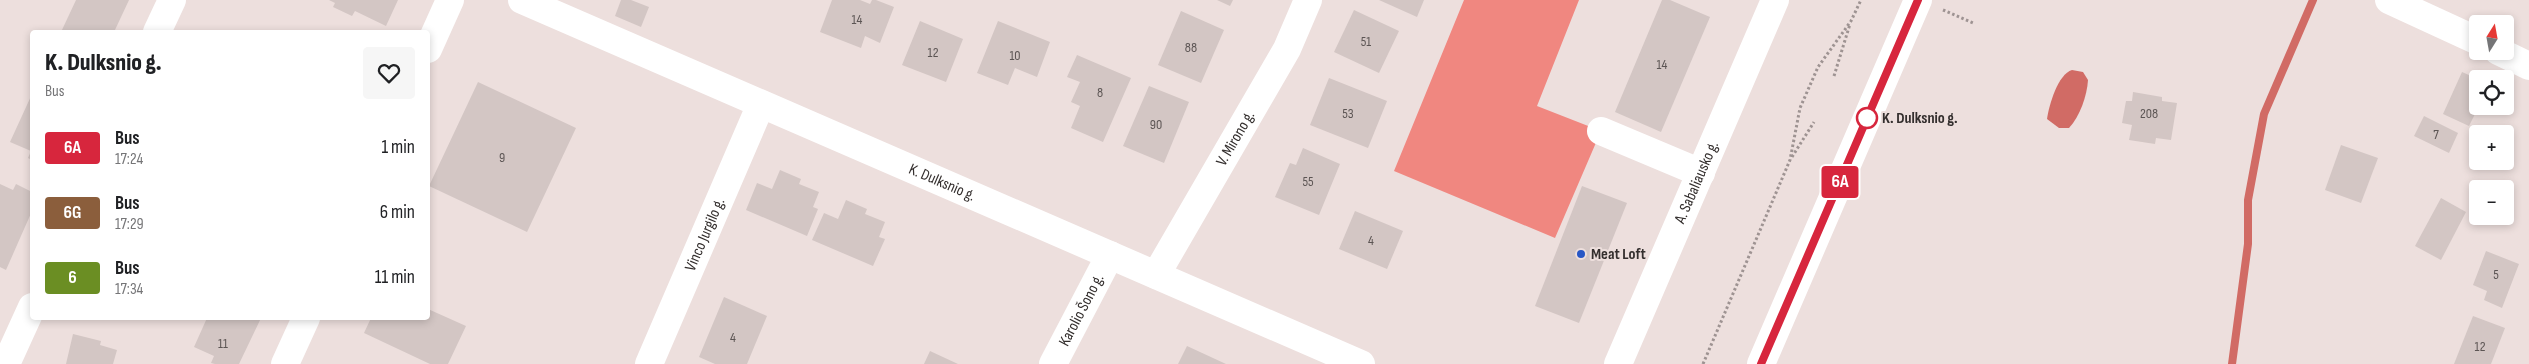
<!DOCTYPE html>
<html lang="en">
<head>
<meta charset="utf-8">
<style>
	:root { --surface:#fff; --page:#f6f6f6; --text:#202124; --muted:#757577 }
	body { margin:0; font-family:"Sofia Sans Condensed",sans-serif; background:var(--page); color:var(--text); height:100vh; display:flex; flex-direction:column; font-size:19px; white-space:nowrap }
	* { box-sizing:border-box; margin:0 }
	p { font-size:16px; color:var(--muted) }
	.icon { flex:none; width:28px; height:28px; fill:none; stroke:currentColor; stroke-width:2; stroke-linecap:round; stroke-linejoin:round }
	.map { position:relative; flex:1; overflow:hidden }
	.side { position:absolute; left:30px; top:30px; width:400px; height:290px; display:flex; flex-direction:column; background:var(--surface); border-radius:5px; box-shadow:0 2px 8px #0003 }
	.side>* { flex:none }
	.badge { padding:0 10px; border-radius:4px; font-size:18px; line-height:32px }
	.needle { width:32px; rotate:11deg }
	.controls { position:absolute; left:2469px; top:15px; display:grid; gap:10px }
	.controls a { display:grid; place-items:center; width:45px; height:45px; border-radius:5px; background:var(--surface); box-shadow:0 2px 8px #0003; font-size:25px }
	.map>.badge { position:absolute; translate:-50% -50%; box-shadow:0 0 0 2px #fff }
	.round { display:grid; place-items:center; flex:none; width:52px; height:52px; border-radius:5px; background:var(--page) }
	.overview { display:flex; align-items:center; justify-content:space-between; height:85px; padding:0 15px }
	h1 { font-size:24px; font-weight:800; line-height:38px }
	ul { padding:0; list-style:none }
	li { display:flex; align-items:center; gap:15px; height:65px; padding:0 15px }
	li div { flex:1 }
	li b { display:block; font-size:19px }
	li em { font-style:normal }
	li .badge { min-width:55px; font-weight:700; text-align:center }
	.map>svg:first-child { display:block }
	.forest { fill:#f08780 }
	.water { fill:#d16b65 }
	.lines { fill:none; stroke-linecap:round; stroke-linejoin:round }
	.stream { stroke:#d16b65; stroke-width:8 }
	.building { fill:#d3c6c4 }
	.path { stroke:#9e9392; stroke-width:3; stroke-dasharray:2.5 2.5; stroke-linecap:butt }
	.minor { stroke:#fff; stroke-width:28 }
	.major { stroke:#fff; stroke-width:28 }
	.line-casing { stroke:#fff; stroke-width:11 }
	.line { stroke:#d7263d; stroke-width:8 }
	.stop-dot { fill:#fff; stroke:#d7263d; stroke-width:2.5 }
	.poi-dot { fill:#2857c5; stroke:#eddfdd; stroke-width:2 }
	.labels { text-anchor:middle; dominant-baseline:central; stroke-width:4; stroke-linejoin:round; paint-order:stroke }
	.number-label { font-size:14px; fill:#5c5554 }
	.stop-label { font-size:16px; font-weight:bold; fill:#342f2e; stroke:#eddfdd; text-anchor:start }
	.street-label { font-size:16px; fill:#342f2e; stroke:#eddfdd }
	.poi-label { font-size:16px; font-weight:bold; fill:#342f2e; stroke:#eddfdd; text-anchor:start }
</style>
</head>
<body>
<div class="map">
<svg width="2529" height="364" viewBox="0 0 2529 364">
	<rect width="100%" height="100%" fill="#eddfdd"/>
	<path class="forest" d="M 1464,0 L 1579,0 L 1537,106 L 1601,131 L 1555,238 L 1394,171 Z"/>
	<path class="water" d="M 2072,70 L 2083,72 L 2088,80 C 2087,96 2080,116 2069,128 L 2059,128 L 2047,119 C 2049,105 2058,74 2072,70 Z"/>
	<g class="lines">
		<path class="stream" d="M 2232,364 L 2248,244 L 2248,200 L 2264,114 L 2313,0"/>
	</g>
	<g class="building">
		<path d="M 76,0 L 129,0 L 114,32 L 61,32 Z"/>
		<path d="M 329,0 L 398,0 L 386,26 L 355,11 L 352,16 L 333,7 L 335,3 Z"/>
		<path d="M 621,0 L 631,0 L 649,7 L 641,27 L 615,16 Z"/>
		<path d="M 832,0 L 860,0 L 870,4 L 872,0 L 876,0 L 894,7 L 880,43 L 865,36 L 861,48 L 820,32 Z"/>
		<path d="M 1217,0 L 1233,0 L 1230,6 Z"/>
		<path d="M 1379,0 L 1424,0 L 1417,17 Z"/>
		<path d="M 1662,0 L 1670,0 L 1710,17 L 1661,132 L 1615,112 Z"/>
		<path d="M 1354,10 L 1399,31 L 1379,73 L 1334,52 Z"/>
		<path d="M 1181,11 L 1224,30 L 1201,83 L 1158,65 Z"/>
		<path d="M 920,21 L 963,39 L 946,82 L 902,65 Z"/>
		<path d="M 998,21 L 1050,42 L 1037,77 L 1015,68 L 1008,85 L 977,73 Z"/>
		<path d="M 1077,55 L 1131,78 L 1103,142 L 1071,128 L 1080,106 L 1071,102 L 1080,82 L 1067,77 Z"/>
		<path d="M 2462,72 L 2478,79 L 2479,106 L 2469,126 L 2443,114 Z"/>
		<path d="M 1329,78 L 1387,101 L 1368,148 L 1310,125 Z"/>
		<path d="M 478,82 L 576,128 L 527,232 L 429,186 Z"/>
		<path d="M 1149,86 L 1189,102 L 1164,163 L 1123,146 Z"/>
		<path d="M 2133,92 L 2162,97 L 2162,101 L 2177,103 L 2171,140 L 2156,138 L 2155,144 L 2129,140 L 2132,125 L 2122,123 L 2126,101 L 2132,101 Z"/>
		<path d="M 32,94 L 32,160 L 28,158 L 31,151 L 10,142 Z"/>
		<path d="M 2424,116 L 2458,133 L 2449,153 L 2414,136 Z"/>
		<path d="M 2341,145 L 2378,158 L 2361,203 L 2325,190 Z"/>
		<path d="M 1303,148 L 1340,164 L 1319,215 L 1275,197 L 1290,163 L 1296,165 Z"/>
		<path d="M 780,170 L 801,179 L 799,184 L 819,192 L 813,207 L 818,209 L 807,236 L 746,210 L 757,183 L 772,189 Z"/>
		<path d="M 0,184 L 13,190 L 16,184 L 32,192 L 32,211 L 6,270 L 0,267 Z"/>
		<path d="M 1582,186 L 1627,203 L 1579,323 L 1535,306 Z"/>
		<path d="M 2441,198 L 2466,212 L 2441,260 L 2415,246 Z"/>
		<path d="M 846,200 L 867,209 L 865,214 L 885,222 L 879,237 L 885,239 L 873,266 L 812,240 L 824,213 L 838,219 Z"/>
		<path d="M 1355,211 L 1403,231 L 1387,269 L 1339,249 Z"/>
		<path d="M 2486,251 L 2519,264 L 2502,308 L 2484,300 L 2487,291 L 2473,285 Z"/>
		<path d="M 724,297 L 767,316 L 747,364 L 715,364 L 699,357 Z"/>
		<path d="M 428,309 L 466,326 L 448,364 L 430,364 L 364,333 L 371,318 L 428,318 Z"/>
		<path d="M 2473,316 L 2505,328 L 2491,364 L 2454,364 Z"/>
		<path d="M 207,318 L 261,318 L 239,364 L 215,364 L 211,363 L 214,356 L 194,347 Z"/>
		<path d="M 73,334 L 101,341 L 100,345 L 117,350 L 113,364 L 66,364 Z"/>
		<path d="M 1187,346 L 1226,364 L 1178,364 Z"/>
		<path d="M 930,351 L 958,364 L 924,364 Z"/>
	</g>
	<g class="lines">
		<g class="path">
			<path d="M 1943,10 L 1973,23"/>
			<path d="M 1834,76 L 1850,24"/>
			<path d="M 1792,157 L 1814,122"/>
			<path d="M 1703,364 L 1790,160 L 1800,108 L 1818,67 L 1851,21 L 1861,0"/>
		</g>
		<g class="minor">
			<path id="s1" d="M 522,0 L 1361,364"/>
			<path d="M 2389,0 L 2478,41"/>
			<path d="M 157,32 L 172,0"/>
			<path d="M 428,49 L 450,0"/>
			<path d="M 2498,51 L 2529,66"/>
			<path d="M 1601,131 L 1701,173"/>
			<path id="s2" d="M 1156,275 L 1287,49 L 1308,0"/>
			<path d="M 6,364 L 32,307"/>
			<path d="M 285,364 L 306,318"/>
			<path id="s3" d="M 649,364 L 761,104"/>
			<path id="s4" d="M 1053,364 L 1110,255"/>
			<path id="s5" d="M 1618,364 L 1775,0"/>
		</g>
		<path class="major" d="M 1761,364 L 1918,0"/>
	</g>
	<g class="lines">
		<g class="line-casing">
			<path id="line" d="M 1761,364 L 1918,0"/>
		</g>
		<use href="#line" class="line"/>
	</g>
	<circle class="stop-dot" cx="1867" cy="118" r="10"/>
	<circle class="poi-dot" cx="1581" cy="254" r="5"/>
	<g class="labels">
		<g class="number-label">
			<text x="857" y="19">14</text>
			<text x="1366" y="41">51</text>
			<text x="1191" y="47">88</text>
			<text x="933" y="52">12</text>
			<text x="1015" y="55">10</text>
			<text x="1662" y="64">14</text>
			<text x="1100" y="92">8</text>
			<text x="1348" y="113">53</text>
			<text x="2149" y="113">208</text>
			<text x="1156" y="124">90</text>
			<text x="2436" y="134">7</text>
			<text x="502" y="157">9</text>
			<text x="1308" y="181">55</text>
			<text x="1371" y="240">4</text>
			<text x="2496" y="274">5</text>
			<text x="733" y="337">4</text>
			<text x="223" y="343">11</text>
			<text x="2480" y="346">12</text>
		</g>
		<g class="stop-label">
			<text x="1882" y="118">K. Dulksnio g.</text>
		</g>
		<g class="street-label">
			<text stroke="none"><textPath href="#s2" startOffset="158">V. Mirono g.</textPath></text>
			<text stroke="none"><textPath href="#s1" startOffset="458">K. Dulksnio g.</textPath></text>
			<text stroke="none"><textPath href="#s5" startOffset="198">A. Sabaliausko g.</textPath></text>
			<text stroke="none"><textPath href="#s3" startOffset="141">Vinco Jurgilo g.</textPath></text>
			<text stroke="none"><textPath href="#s4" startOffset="61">Karolio Šono g.</textPath></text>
		</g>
		<g class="poi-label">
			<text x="1591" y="254">Meat Loft</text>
		</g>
	</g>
</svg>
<div class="controls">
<a><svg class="needle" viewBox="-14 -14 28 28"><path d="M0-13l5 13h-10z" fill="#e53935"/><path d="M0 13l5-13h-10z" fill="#757577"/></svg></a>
<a><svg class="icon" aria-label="locate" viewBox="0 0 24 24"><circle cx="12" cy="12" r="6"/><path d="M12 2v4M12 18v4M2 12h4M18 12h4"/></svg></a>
<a>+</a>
<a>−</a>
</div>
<b class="badge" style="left:1840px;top:182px;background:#d7263d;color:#fff">6A</b>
<section class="side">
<div class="overview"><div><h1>K. Dulksnio g.</h1><p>Bus</p></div><a class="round"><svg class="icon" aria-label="heart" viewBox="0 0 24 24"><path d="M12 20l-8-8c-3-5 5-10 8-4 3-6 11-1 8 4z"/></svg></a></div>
<ul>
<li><span class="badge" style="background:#d7263d;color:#fff">6A</span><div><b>Bus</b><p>17:24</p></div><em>1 min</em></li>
<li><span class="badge" style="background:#8b5e3c;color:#fff">6G</span><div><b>Bus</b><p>17:29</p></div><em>6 min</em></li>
<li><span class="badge" style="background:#6b8e23;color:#fff">6</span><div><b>Bus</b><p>17:34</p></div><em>11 min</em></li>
</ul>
</section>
</div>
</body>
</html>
